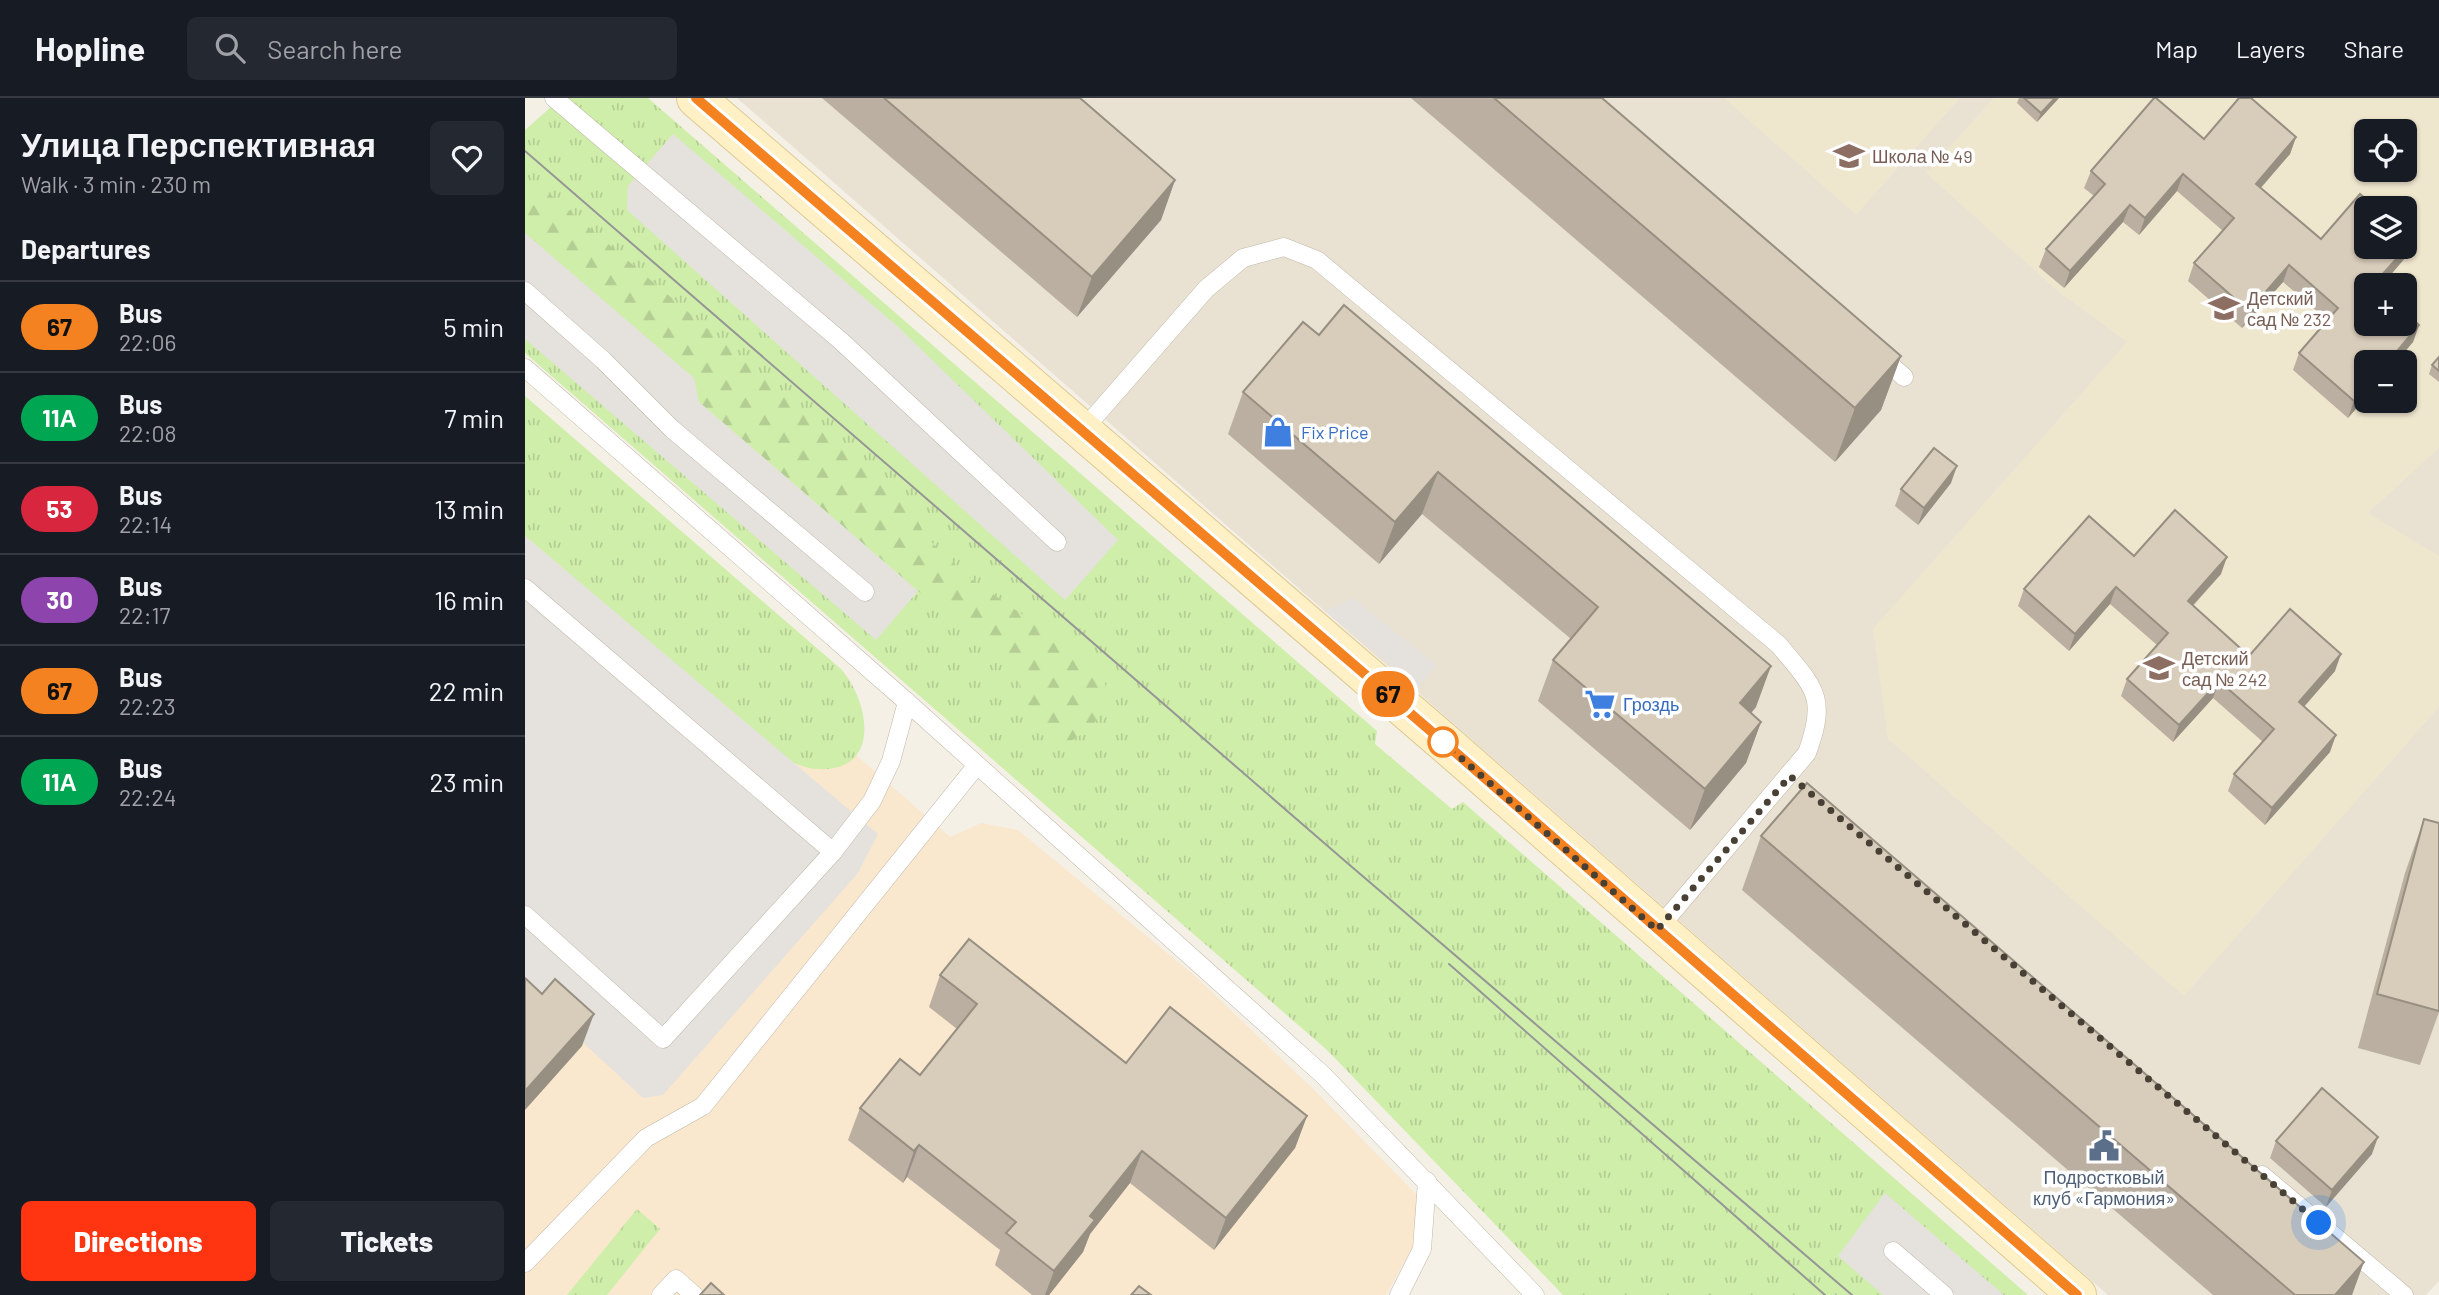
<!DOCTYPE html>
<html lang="en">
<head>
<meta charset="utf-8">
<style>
	:root { --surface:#171b24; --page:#242831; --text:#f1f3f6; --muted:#9ea1a6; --line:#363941; --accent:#ff3512 }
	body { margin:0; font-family:Barlow,sans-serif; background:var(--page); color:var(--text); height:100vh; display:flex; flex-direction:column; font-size:26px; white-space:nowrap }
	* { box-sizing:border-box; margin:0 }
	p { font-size:23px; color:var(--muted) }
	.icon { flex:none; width:38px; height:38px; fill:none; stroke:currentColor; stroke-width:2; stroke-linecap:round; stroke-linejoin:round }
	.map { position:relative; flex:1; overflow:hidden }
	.details { display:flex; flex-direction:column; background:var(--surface); width:525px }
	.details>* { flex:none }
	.badge { padding:0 14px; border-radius:23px; font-size:24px; line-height:46px }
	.fabs { position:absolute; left:1829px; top:21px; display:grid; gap:14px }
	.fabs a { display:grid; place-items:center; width:63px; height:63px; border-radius:10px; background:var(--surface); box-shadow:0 2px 5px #0004; font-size:35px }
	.you { position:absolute; width:35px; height:35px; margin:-18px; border:5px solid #fff; border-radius:50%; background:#1a73e8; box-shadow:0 0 0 10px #1a73e833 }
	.map>.badge { position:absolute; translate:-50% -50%; box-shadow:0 0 0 4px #fff }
	h2 { padding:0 21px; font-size:26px; line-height:63px }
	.round { display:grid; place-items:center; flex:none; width:74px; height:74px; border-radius:10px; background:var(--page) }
	.summary { display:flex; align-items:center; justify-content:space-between; height:119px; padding:0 21px }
	h1 { font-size:33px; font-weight:800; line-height:52px }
	.primary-button { display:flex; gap:14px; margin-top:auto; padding:14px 21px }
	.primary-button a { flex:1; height:80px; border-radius:10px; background:var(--accent); color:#fff; font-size:28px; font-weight:800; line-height:80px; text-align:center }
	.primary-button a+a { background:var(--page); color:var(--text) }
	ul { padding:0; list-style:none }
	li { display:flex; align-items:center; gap:21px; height:91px; padding:0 21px; border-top:2px solid var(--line) }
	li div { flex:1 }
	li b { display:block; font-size:26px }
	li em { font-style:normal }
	li .badge { min-width:77px; font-weight:700; text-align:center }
	header { display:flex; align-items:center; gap:42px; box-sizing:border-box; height:98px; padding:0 35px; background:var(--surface); border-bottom:2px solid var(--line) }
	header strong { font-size:33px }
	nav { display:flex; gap:38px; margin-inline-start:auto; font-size:24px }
	.search { width:490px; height:63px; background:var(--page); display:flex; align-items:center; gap:18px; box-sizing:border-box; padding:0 24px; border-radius:10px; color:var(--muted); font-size:26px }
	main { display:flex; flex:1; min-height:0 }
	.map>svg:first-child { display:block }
	.residential { fill:#e9e2d3; fill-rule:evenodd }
	.commercial { fill:#f9e7ce }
	.education { fill:#efe6ce; fill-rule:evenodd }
	.grass { fill:url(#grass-tufts) }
	.forest { fill:url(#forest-firs) }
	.parking { fill:#e5e2de }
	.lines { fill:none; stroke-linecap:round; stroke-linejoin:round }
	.service-casing { stroke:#c1b8a7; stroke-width:19 }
	.secondary-casing { stroke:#ddc992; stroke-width:40 }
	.service { stroke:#fff; stroke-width:18 }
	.secondary { stroke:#fff1c5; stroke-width:38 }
	.tram { stroke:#969696; stroke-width:2 }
	.wall { fill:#baafa0 }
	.shaded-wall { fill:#978f82 }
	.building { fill:#d8ccba; stroke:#978f82; stroke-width:2 }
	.line-casing { stroke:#fff; stroke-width:16 }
	.line { stroke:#f58220; stroke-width:10 }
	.walk { stroke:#484034; stroke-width:7; stroke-dasharray:0 12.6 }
	.stop-dot { fill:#fff; stroke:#f58220; stroke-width:3.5 }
	.labels { text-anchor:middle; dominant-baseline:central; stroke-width:7; stroke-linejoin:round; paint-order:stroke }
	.education-label { font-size:18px; fill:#785e54; stroke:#fff; text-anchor:start }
	.shop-label { font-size:18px; fill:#366cbe; stroke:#fff; text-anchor:start }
	.service-label { font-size:18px; fill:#4e5e75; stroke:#fff }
</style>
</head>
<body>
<header>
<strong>Hopline</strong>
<div class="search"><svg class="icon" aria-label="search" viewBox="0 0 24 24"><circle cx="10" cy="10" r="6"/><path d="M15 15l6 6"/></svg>Search here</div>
<nav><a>Map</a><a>Layers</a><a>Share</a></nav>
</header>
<main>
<section class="details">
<div class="summary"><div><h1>Улица Перспективная</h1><p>Walk · 3 min · 230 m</p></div><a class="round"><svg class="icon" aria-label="heart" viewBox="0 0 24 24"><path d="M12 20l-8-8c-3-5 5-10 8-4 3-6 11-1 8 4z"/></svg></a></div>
<h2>Departures</h2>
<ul>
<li><span class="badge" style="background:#f58220;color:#111">67</span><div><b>Bus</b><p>22:06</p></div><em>5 min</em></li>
<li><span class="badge" style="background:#00a651;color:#fff">11А</span><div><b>Bus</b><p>22:08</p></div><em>7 min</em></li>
<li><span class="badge" style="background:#d7263d;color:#fff">53</span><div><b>Bus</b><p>22:14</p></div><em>13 min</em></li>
<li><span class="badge" style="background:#8e44ad;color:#fff">30</span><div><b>Bus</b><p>22:17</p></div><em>16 min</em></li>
<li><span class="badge" style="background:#f58220;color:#111">67</span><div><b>Bus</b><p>22:23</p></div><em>22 min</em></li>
<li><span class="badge" style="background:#00a651;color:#fff">11А</span><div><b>Bus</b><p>22:24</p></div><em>23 min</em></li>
</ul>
<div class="primary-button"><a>Directions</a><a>Tickets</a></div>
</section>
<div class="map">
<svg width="1914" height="1197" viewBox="0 0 1914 1197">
	<defs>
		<pattern id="grass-tufts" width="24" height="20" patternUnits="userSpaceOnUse" patternTransform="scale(1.75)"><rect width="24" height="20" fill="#cfeeaa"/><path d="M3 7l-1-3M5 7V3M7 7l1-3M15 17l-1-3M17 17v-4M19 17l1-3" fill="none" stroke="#b3cd93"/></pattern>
		<pattern id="forest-firs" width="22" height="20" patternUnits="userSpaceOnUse" patternTransform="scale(1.75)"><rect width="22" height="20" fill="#cfeeaa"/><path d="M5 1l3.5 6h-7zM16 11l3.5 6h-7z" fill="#b3cd93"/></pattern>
	</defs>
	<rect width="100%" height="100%" fill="#f5f0e6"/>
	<path class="residential" d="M 212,0 L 1914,0 L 1914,1183 L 1901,1197 L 1583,1197 ZM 1841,33 L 1880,33 L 1880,72 L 1841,72 ZM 1841,110 L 1880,110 L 1880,149 L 1841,149 ZM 1841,187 L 1880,187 L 1880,226 L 1841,226 ZM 1841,264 L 1880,264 L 1880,303 L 1841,303 Z"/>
	<path class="commercial" d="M 0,368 L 425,739 L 456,725 L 493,732 L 670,878 L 788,991 L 894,1099 L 894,1137 L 861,1197 L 0,1197 Z"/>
	<g class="education">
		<path d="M 1199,0 L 1435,0 L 1331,117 Z"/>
		<path d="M 1469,0 L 1914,0 L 1914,350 L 1843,415 L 1914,458 L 1914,609 L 1659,898 L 1363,641 L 1348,531 L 1602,244 L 1535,195 L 1401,75 ZM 1841,33 L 1880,33 L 1880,72 L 1841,72 ZM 1841,110 L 1880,110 L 1880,149 L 1841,149 ZM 1841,187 L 1880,187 L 1880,226 L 1841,226 ZM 1841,264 L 1880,264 L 1880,303 L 1841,303 Z"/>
	</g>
	<g class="grass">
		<path d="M 36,0 L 123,0 L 852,633 L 850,646 L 927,711 L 938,704 L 1503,1197 L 1038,1197 L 802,952 L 0,255 L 0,32 Z"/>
		<path d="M 0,298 L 316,571 C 345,604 357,675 292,671 C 283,671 273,666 265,664 L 0,438 Z"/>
		<path d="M 112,1111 L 135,1131 L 82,1197 L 42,1197 Z"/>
	</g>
	<path class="forest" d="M 0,84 L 27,98 L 359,381 L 388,414 L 401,439 L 442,478 L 569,567 C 572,572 579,580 580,586 C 587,617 558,641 533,648 L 513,634 L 489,575 L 463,545 L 393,493 L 174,304 L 169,280 L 0,135 Z"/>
	<g class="parking">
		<path d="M 148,36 L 371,227 L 593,442 L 540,502 L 102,112 L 103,88 Z"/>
		<path d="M 0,135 L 169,280 L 174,304 L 393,493 L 351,542 L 0,241 Z"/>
		<path d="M 0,438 L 353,736 L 333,775 L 138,997 L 118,1000 L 0,891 Z"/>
		<path d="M 828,500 L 911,567 L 893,589 L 800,513 Z"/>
		<path d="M 1360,1095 L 1479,1197 L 1358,1197 L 1313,1158 Z"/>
	</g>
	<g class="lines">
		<g class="service-casing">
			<g id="service">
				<path d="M 29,0 L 316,243 L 532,444"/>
				<path d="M 0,193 L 78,262 L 147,331 L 340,494"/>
				<path d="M 1354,257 L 1379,279"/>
				<path d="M 0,270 L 382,604 L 798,977 L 1010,1197"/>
				<path d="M 558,332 L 681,191 L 718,160 L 759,149 L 792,162 L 1254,547 C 1289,590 1303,598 1282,655 L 1132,832"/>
				<path d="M 0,490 L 308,754"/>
				<path d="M 0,817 L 138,941 L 308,754 L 347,703 L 366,663 L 382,604"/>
				<path d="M 1737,1077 L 1879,1197"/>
				<path d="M 1368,1153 L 1419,1197"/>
				<path d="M 0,1165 L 121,1040 L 178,1008 L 452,667"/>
				<path d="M 136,1197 L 151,1181 L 169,1197"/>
				<path d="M 874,1197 L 897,1151 L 902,1083"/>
			</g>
		</g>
		<g class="secondary-casing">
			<path id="secondary" d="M 171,0 L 922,647 L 1552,1197"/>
		</g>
		<use href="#service" class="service"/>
		<use href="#secondary" class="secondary"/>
		<g class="tram">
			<path d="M 0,53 L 820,763 L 1327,1197"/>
			<path d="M 924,866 L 1300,1197"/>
		</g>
	</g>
	<g class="wall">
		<path d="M 297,0 L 555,0 L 650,82 L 636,122 L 552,219 Z"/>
		<path d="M 886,0 L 1077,0 L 1376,258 L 1356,312 L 1310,364 Z"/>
		<path d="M 1494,0 L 1534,0 L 1512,24 L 1492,5 Z"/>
		<path d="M 1771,39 L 1765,56 L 1736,90 L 1796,141 L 1881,159 L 1841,187 L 1894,227 L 1888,244 L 1871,264 L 1841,264 L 1841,299 L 1823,320 L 1768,272 L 1774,255 L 1802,222 L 1758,184 L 1717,230 L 1663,183 L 1669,165 L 1698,133 L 1652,93 L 1614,137 L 1598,124 L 1539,190 L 1514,169 L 1521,151 L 1569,98 L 1559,90 L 1566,73 L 1679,41 Z"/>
		<path d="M 778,224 L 1231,609 L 1226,615 L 1236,624 L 1221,665 L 1165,732 L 1013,603 L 1028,562 L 1046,541 L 897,416 L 854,466 L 703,336 L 718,294 Z"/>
		<path d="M 1914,259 L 1914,284 L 1904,276 L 1907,267 Z"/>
		<path d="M 1426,385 L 1393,427 L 1370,408 L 1376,391 Z"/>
		<path d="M 1696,476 L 1668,508 L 1724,558 L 1810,573 L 1779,609 L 1805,654 L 1740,727 L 1703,693 L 1709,676 L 1738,644 L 1688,600 L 1648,644 L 1596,598 L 1602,581 L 1632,547 L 1585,506 L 1544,553 L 1493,508 L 1499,491 Z"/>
		<path d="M 1899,721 L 1914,725 L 1914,914 L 1895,967 L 1833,950 L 1880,775 Z"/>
		<path d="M 1236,738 L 1827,1197 L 1688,1197 L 1217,792 Z"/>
		<path d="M 415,877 L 601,965 L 782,1018 L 770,1050 L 689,1152 L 605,1085 L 565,1136 L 558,1154 L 524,1197 L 507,1197 L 470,1167 L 475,1152 L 382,1079 L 378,1085 L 323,1042 L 335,1010 L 395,977 L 432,931 L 404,909 Z"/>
		<path d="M 1751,1043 L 1847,1056 L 1801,1109 L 1745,1060 Z"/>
	</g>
	<g class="shaded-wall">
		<path d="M 1530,0 L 1534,0 L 1512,24 L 1516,15 Z"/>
		<path d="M 1771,39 L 1765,56 L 1724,103 L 1731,86 Z"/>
		<path d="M 1658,76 L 1652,93 L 1614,137 L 1620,120 Z"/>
		<path d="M 650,82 L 636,122 L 552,219 L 567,179 Z"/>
		<path d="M 1605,107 L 1598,124 L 1539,190 L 1545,173 Z"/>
		<path d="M 1888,142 L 1881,159 L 1857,187 L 1848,187 Z"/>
		<path d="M 1764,167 L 1758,184 L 1717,230 L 1724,213 Z"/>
		<path d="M 1894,227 L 1888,244 L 1871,264 L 1863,264 Z"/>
		<path d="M 1376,258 L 1356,312 L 1310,364 L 1330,310 Z"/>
		<path d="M 1841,289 L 1841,299 L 1823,320 L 1829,303 Z"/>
		<path d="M 1432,368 L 1426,385 L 1393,427 L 1399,410 Z"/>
		<path d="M 913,374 L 897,416 L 854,466 L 870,424 Z"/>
		<path d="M 1702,459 L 1696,476 L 1656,520 L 1663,503 Z"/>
		<path d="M 1591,489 L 1585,506 L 1544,553 L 1550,536 Z"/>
		<path d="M 1816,556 L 1810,573 L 1768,621 L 1774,604 Z"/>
		<path d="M 1246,568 L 1231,609 L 1199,647 L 1215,605 Z"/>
		<path d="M 1694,583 L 1688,600 L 1648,644 L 1654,627 Z"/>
		<path d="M 1236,624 L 1221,665 L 1165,732 L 1180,691 Z"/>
		<path d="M 1811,637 L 1805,654 L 1740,727 L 1747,710 Z"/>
		<path d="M 69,916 L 57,948 L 0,1012 L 0,993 Z"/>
		<path d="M 782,1018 L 770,1050 L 689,1152 L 701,1120 Z"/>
		<path d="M 1853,1039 L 1847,1056 L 1801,1109 L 1807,1092 Z"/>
		<path d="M 394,1047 L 382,1079 L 378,1085 L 389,1053 Z"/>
		<path d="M 617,1053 L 605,1085 L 565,1136 L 558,1154 L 524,1197 L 520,1197 L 529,1173 L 565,1118 Z"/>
		<path d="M 1839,1164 L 1827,1197 L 1810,1197 Z"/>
	</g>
	<g class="building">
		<path d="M 359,0 L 555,0 L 650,82 L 567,179 Z"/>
		<path d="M 969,0 L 1077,0 L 1376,258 L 1330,310 Z"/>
		<path d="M 1499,0 L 1530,0 L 1516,15 Z"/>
		<path d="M 1629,0 L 1631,0 L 1679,41 L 1714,0 L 1726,0 L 1771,39 L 1731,86 L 1796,141 L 1835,96 L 1851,110 L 1841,110 L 1841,149 L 1880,149 L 1880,135 L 1888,142 L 1848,187 L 1841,187 L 1841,226 L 1880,226 L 1880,214 L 1894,227 L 1863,264 L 1841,264 L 1841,289 L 1829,303 L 1774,255 L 1813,210 L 1764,167 L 1724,213 L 1669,165 L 1709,120 L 1658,76 L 1620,120 L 1605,107 L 1545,173 L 1521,151 L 1580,86 L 1566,73 Z"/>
		<path d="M 819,207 L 1246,568 L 1215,605 L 1236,624 L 1180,691 L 1028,562 L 1073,509 L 913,374 L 870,424 L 718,294 L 778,224 L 794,237 Z"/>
		<path d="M 1914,259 L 1914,273 L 1907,267 Z"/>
		<path d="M 1409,350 L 1432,368 L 1399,410 L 1376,391 Z"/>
		<path d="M 1650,412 L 1702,459 L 1663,503 L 1724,558 L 1765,511 L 1816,556 L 1774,604 L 1811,637 L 1747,710 L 1709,676 L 1749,631 L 1694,583 L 1654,627 L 1602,581 L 1643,535 L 1591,489 L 1550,536 L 1499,491 L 1564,418 L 1609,458 Z"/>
		<path d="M 1282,685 L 1839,1164 L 1810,1197 L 1770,1197 L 1236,738 Z"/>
		<path d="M 1899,721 L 1914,725 L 1914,913 L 1852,896 Z"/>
		<path d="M 444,841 L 601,965 L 645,909 L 782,1018 L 701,1120 L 617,1053 L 565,1118 L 570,1122 L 529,1173 L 481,1135 L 491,1124 L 394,1047 L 389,1053 L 335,1010 L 375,961 L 395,977 L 452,906 L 415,877 Z"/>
		<path d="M 0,880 L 17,896 L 30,881 L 69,916 L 0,993 Z"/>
		<path d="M 1797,990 L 1853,1039 L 1807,1092 L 1751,1043 Z"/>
		<path d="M 186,1185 L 199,1197 L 175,1197 Z"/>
		<path d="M 614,1188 L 626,1197 L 606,1197 Z"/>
	</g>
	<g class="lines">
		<g class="line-casing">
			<path id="line" d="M 171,0 L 922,647 L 1552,1197"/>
		</g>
		<use href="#line" class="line"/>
		<path class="walk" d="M 918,644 L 1132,832 L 1265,678 L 1794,1125"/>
	</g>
	<defs>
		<g id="school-bare" transform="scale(2.415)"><path d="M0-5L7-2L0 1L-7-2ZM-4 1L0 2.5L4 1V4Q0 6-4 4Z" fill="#8d6e63" stroke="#fff" stroke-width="2.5" paint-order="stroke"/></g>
		<g id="shop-bare" transform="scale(2.415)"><path d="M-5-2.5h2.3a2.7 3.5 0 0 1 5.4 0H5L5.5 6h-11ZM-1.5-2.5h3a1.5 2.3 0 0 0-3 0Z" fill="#3f7fe0" stroke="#fff" stroke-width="2.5" paint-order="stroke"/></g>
		<g id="supermarket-bare" transform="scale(2.415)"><path d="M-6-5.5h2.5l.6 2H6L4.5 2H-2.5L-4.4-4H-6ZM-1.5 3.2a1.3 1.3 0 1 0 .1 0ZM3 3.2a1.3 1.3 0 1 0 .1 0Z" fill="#3f7fe0" stroke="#fff" stroke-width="2.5" paint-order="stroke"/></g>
		<g id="civic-bare" transform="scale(2.415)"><path d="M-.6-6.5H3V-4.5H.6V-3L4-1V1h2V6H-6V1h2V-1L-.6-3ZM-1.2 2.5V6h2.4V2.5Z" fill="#5c6f8a" stroke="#fff" stroke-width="2.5" paint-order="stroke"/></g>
	</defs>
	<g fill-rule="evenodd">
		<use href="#school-bare" x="1324" y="58"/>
		<use href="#school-bare" x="1699" y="210"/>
		<use href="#shop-bare" x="753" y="334"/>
		<use href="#school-bare" x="1634" y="570"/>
		<use href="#supermarket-bare" x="1075" y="606"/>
		<use href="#civic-bare" x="1579" y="1048"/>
	</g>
	<circle class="stop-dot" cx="918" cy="644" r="14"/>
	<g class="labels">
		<g class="education-label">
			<text x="1347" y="58">Школа № 49</text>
			<text x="1722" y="200">Детский<tspan x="1722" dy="21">сад № 232</tspan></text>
			<text x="1657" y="560">Детский<tspan x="1657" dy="21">сад № 242</tspan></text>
		</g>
		<g class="shop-label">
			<text x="776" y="334">Fix Price</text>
			<text x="1098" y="606">Гроздь</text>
		</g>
		<g class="service-label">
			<text x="1579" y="1079">Подростковый<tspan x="1579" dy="21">клуб «Гармония»</tspan></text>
		</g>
	</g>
</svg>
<div class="fabs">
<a><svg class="icon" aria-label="locate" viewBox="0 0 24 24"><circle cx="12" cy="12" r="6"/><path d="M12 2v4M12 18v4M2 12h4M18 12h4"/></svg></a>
<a><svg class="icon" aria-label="layers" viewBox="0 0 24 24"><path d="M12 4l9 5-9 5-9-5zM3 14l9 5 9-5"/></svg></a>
<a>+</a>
<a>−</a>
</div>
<div class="you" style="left:1794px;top:1125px"></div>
<b class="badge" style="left:863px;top:596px;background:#f58220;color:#111">67</b>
</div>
</main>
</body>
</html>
